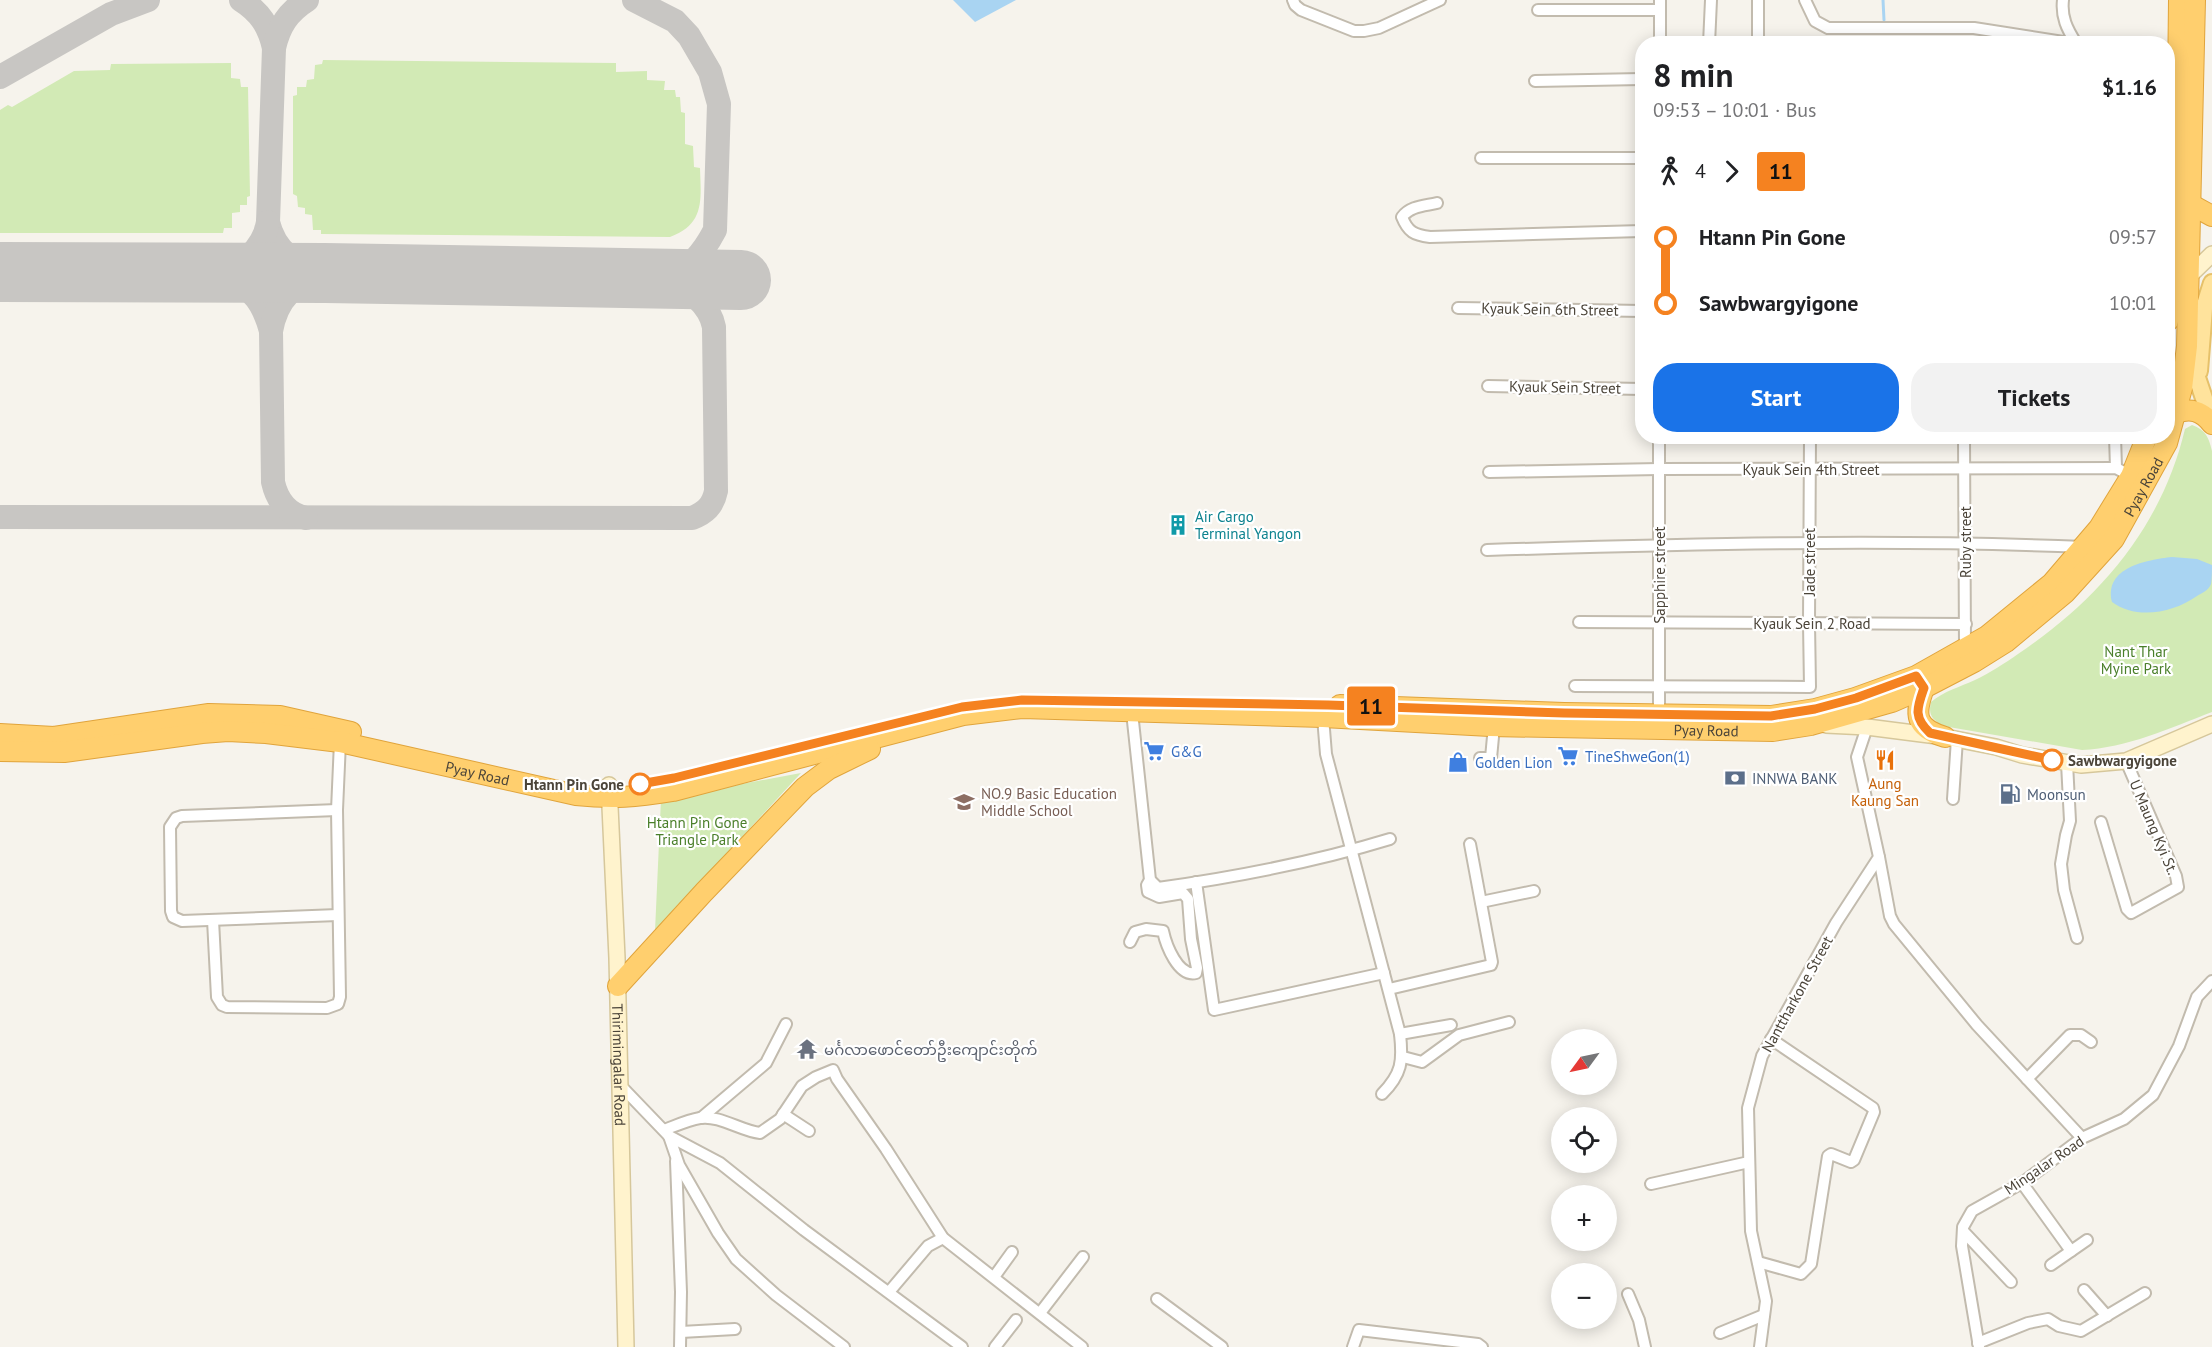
<!DOCTYPE html>
<html lang="en">
<head>
<meta charset="utf-8">
<style>
	:root { --surface:#fff; --page:#f2f2f2; --text:#202124; --muted:#757577; --accent:#1a73e8 }
	body { margin:0; font-family:"PT Sans","Noto Sans Myanmar",sans-serif; background:var(--page); color:var(--text); height:100vh; display:flex; flex-direction:column; font-size:22px; white-space:nowrap }
	* { box-sizing:border-box; margin:0 }
	p { font-size:20px; color:var(--muted) }
	.icon { flex:none; width:33px; height:33px; fill:none; stroke:currentColor; stroke-width:2; stroke-linecap:round; stroke-linejoin:round }
	.map { position:relative; flex:1; overflow:hidden }
	.side { position:absolute; left:1635px; top:36px; width:540px; height:408px; display:flex; flex-direction:column; background:var(--surface); border-radius:24px; box-shadow:0 3px 15px #0003 }
	.side>* { flex:none }
	.badge { padding:0 12px; border-radius:4px; font-size:21px; line-height:39px }
	.needle { width:39px; rotate:237deg }
	.controls { position:absolute; left:1551px; top:1029px; display:grid; gap:12px }
	.controls a { display:grid; place-items:center; width:66px; height:66px; border-radius:50%; background:var(--surface); box-shadow:0 3px 15px #0003; font-size:30px }
	.map>.badge { position:absolute; translate:-50% -50%; box-shadow:0 0 0 3px #fff }
	.legs { display:flex; align-items:center; gap:9px; height:66px; padding:0 18px; font-size:20px }
	.legs p { margin-inline-start:auto }
	.headline { display:flex; align-items:center; justify-content:space-between; height:102px; padding:0 18px }
	h1 { font-size:33px; font-weight:800; line-height:45px }
	.action { display:flex; gap:12px; margin-top:auto; padding:12px 18px }
	.action a { flex:1; height:69px; border-radius:24px; background:var(--accent); color:#fff; font-size:24px; font-weight:800; line-height:69px; text-align:center }
	.action a+a { background:var(--page); color:var(--text) }
	ul { padding:0 18px; list-style:none }
	li { display:flex; align-items:center; gap:21px; height:66px; font-size:22px }
	li i { display:grid; place-items:center; width:9px; height:100%; margin:0 8px; background:currentColor }
	li i::after { content:''; width:15px; height:15px; margin:-8px; border:4px solid; border-radius:50%; background:var(--surface) }
	li p { margin-inline-start:auto }
	li:first-child i { background:linear-gradient(#0000 50%,currentColor 0) }
	li:last-child i { background:linear-gradient(currentColor 50%,#0000 0) }
	.map>svg:first-child { display:block }
	.green { fill:#d2eab5 }
	.water { fill:#a9d4f2 }
	.lines { fill:none; stroke-linecap:round; stroke-linejoin:round }
	.stream { stroke:#a9d4f2; stroke-width:3 }
	.taxiway { stroke:#c8c6c3; stroke-width:24 }
	.runway { stroke:#c8c6c3; stroke-width:60 }
	.street-casing { stroke:#c2bbae; stroke-width:14 }
	.secondary-casing { stroke:#d6c79b; stroke-width:18 }
	.primary-casing { stroke:#e6c16a; stroke-width:20 }
	.highway-casing { stroke:#e0a43c; stroke-width:22 }
	.street { stroke:#fff; stroke-width:10 }
	.secondary { stroke:#fff3cd; stroke-width:15 }
	.primary { stroke:#ffe39c; stroke-width:16 }
	.highway { stroke:#ffcf6e; stroke-width:20 }
	.line-1-casing { stroke:#fff; stroke-width:14 }
	.line-1 { stroke:#f58220; stroke-width:9 }
	.stop-1-dot { fill:#fff; stroke:#f58220; stroke-width:3 }
	.labels { text-anchor:middle; dominant-baseline:central; stroke-width:4.5; stroke-linejoin:round; paint-order:stroke }
	.street-label { font-size:15px; fill:#4b4439; stroke:#fff }
	.culture-label { font-size:15px; fill:#0d838f; stroke:#fff; text-anchor:start }
	.park-label { font-size:15px; fill:#4a7f2a; stroke:#fff }
	.shop-label { font-size:15px; fill:#366cbe; stroke:#fff; text-anchor:start }
	.stop-label { font-size:15px; font-weight:bold; fill:#4b4439; stroke:#fff; text-anchor:start }
	.service-label { font-size:15px; fill:#4e5e75; stroke:#fff; text-anchor:start }
	.food-label { font-size:15px; fill:#c56008; stroke:#fff }
	.education-label { font-size:15px; fill:#785e54; stroke:#fff; text-anchor:start }
	.worship-label { font-size:15px; fill:#5b616d; stroke:#fff; text-anchor:start }
</style>
</head>
<body>
<div class="map">
<svg width="2212" height="1347" viewBox="0 0 2212 1347">
	<rect width="100%" height="100%" fill="#f6f3ec"/>
	<g class="green">
		<path d="M 323,60 L 616,63 L 616,72 L 647,71 L 647,80 L 665,81 L 664,90 L 675,90 L 676,97 L 680,97 L 681,112 L 685,113 L 685,144 L 693,146 L 694,167 L 700,168 C 701,200 705,224 670,237 L 321,234 L 321,230 L 313,230 L 312,215 L 305,214 L 305,208 L 298,207 L 297,196 L 293,194 L 293,96 L 297,95 L 297,87 L 306,87 L 307,80 L 314,79 L 315,65 L 322,64 Z"/>
		<path d="M 231,63 L 231,78 L 240,79 L 241,87 L 248,87 L 250,196 L 247,197 L 247,205 L 240,205 L 240,212 L 232,213 L 232,228 L 224,228 L 223,233 L 0,233 L 0,110 L 8,105 L 12,107 L 74,71 L 110,70 L 111,64 Z"/>
		<path d="M 2192,425 C 2206,430 2209,438 2212,451 L 2212,712 C 2170,728 2127,748 2082,750 L 1943,726 C 1932,719 1928,715 1931,702 C 1944,691 1960,687 1975,680 C 1990,673 2005,663 2018,654 C 2100,599 2162,526 2185,429 Z"/>
		<path d="M 801,773 L 655,931 L 661,799 Z"/>
	</g>
	<g class="water">
		<path d="M 953,0 L 1016,0 L 975,22 Z"/>
		<path d="M 2172,557 L 2197,559 L 2212,565 C 2212,571 2212,579 2211,584 C 2209,590 2202,593 2197,596 C 2173,613 2136,620 2112,602 C 2104,567 2147,560 2172,557 Z"/>
	</g>
	<g class="lines">
		<path class="stream" d="M 1883,0 L 1884,20"/>
		<g class="taxiway">
			<path d="M 241,0 C 260,12 269,26 274,48"/>
			<path d="M 307,0 C 288,12 279,26 274,48 L 268,222 C 275,251 295,265 323,273"/>
			<path d="M 634,0 L 675,21 L 689,36 L 710,72 L 719,104 L 715,230 C 703,253 689,270 665,279"/>
			<path d="M 0,77 L 111,14 L 148,0"/>
			<path d="M 214,273 C 248,286 261,294 271,331"/>
			<path d="M 214,273 C 240,267 263,251 268,222"/>
			<path d="M 0,517 L 692,518 C 705,513 713,506 716,491 L 714,327 C 709,302 687,288 665,279"/>
			<path d="M 306,518 C 287,514 277,500 273,482 L 271,331 C 277,298 294,283 325,273"/>
		</g>
		<path class="runway" d="M 0,272 L 325,273 L 741,280"/>
		<g class="street-casing">
			<g id="street">
				<path d="M 1293,0 L 1295,5 L 1301,10 L 1354,31 L 1364,31 L 1379,28 L 1440,0"/>
				<path d="M 1758,0 L 1758,44"/>
				<path d="M 1805,0 L 1815,21 L 1828,28 L 1974,28 L 2076,44"/>
				<path d="M 2063,0 C 2061,17 2067,29 2076,43"/>
				<path d="M 1538,10 L 1660,10"/>
				<path d="M 1660,44 L 1660,0"/>
				<path d="M 1709,44 L 1711,0"/>
				<path d="M 1535,81 L 1642,79"/>
				<path d="M 1481,158 L 1642,158"/>
				<path d="M 1437,203 C 1424,206 1410,206 1402,217 C 1408,232 1414,235 1430,237 L 1642,231"/>
				<path d="M 1458,308 L 1642,311"/>
				<path d="M 1488,386 L 1642,389"/>
				<path d="M 1964,436 L 1965,648"/>
				<path d="M 2115,436 L 2116,468"/>
				<path d="M 1489,472 L 1659,469 L 2116,468 L 2131,476"/>
				<path d="M 1487,550 C 1686,544 1885,539 2084,547"/>
				<path d="M 1579,622 L 1966,624"/>
				<path d="M 1575,686 L 1810,687 L 1809,623 L 1810,436"/>
				<path d="M 1132,712 L 1150,880 L 1158,888 C 1236,877 1315,862 1390,839"/>
				<path d="M 1659,714 L 1659,436"/>
				<path d="M 1323,717 L 1326,754 L 1400,1034 C 1403,1061 1402,1074 1382,1094"/>
				<path d="M 1480,758 L 1491,758 L 1494,726"/>
				<path d="M 2067,763 L 2070,821 L 2066,835 L 2061,864 L 2064,890 L 2077,938"/>
				<path d="M 1953,799 L 1957,739"/>
				<path d="M 337,810 L 182,816 L 176,818 L 170,827 L 171,911 L 173,917 L 182,921 L 338,915"/>
				<path d="M 2101,822 L 2127,909 L 2131,913 L 2178,887 L 2176,876 L 2126,761"/>
				<path d="M 1879,857 L 1890,916 L 1894,924 L 1977,1025 L 2082,1138"/>
				<path d="M 1196,882 L 1214,1010 L 1384,973"/>
				<path d="M 1481,902 L 1534,891"/>
				<path d="M 213,920 L 217,997 L 222,1005 L 227,1007 L 327,1008 L 338,1004 L 340,997 L 337,810 L 340,742"/>
				<path d="M 1130,942 L 1135,932 L 1146,929 L 1163,931 C 1166,945 1178,977 1196,973 L 1197,968 L 1191,939 L 1188,899 L 1183,893 L 1159,897 L 1148,892 L 1147,885 L 1150,880"/>
				<path d="M 1389,989 L 1491,965 L 1492,962 L 1470,844"/>
				<path d="M 1400,1034 L 1451,1025"/>
				<path d="M 1403,1057 L 1422,1062 L 1459,1035 L 1509,1022"/>
				<path d="M 2027,1079 L 2070,1035 L 2081,1035 L 2091,1042"/>
				<path d="M 620,1085 L 669,1136 L 720,1163 L 804,1230 L 962,1347"/>
				<path d="M 783,1114 L 809,1131"/>
				<path d="M 701,1118 L 766,1063 L 786,1024"/>
				<path d="M 664,1130 C 675,1126 688,1120 700,1118 C 720,1115 741,1131 760,1133 L 780,1119 L 802,1086 L 816,1077 L 833,1070 L 837,1079 L 886,1149 L 943,1238 L 1082,1347"/>
				<path d="M 669,1136 L 679,1165 L 718,1233 L 736,1259 L 776,1295 L 844,1347"/>
				<path d="M 676,1161 L 681,1292 L 680,1347"/>
				<path d="M 2022,1183 L 2071,1251"/>
				<path d="M 1651,1184 L 1749,1162"/>
				<path d="M 1963,1231 L 2011,1282"/>
				<path d="M 1758,1262 L 1801,1274 L 1811,1264 L 1828,1156 L 1831,1154 L 1851,1162 L 1854,1160 L 1874,1112 L 1873,1108 L 1771,1039"/>
				<path d="M 2051,1265 L 2087,1240"/>
				<path d="M 994,1277 L 1012,1252"/>
				<path d="M 2084,1290 L 2107,1316"/>
				<path d="M 889,1292 L 928,1246 L 943,1238"/>
				<path d="M 1628,1294 L 1639,1320 L 1645,1347"/>
				<path d="M 1157,1299 L 1222,1347"/>
				<path d="M 1040,1313 L 1083,1257"/>
				<path d="M 681,1332 L 735,1329"/>
				<path d="M 1720,1333 L 1764,1315"/>
				<path d="M 1978,1343 L 2028,1323 L 2048,1319 L 2059,1326 L 2081,1331 L 2145,1293"/>
				<path d="M 995,1347 L 1016,1320"/>
				<path d="M 1353,1347 L 1359,1330 L 1478,1344 L 1482,1347"/>
				<path d="M 1760,1347 L 1766,1301 L 1751,1231 L 1748,1108 L 1762,1056 L 1836,923 L 1879,857 L 1857,757 L 1867,727"/>
				<path d="M 1979,1347 L 1962,1246 L 1963,1227 L 1972,1211 L 2022,1183 L 2082,1138 L 2124,1119 L 2153,1095 L 2179,1046 L 2197,997 L 2212,981"/>
			</g>
		</g>
		<g class="secondary-casing">
			<g id="secondary">
				<path d="M 2184,281 L 2212,254"/>
				<path d="M 1826,725 L 1867,727 L 1945,737 L 1996,747 L 2022,755 L 2081,765 L 2126,761 L 2212,724"/>
				<path id="s1" d="M 609,785 L 617,958 L 626,1347"/>
			</g>
		</g>
		<g class="primary-casing">
			<g id="primary">
				<path d="M 2187,348 L 2212,422"/>
				<path d="M 2199,371 L 2204,308 L 2212,283"/>
			</g>
		</g>
		<g class="highway-casing">
			<g id="highway">
				<path d="M 2190,204 L 2212,216"/>
				<path d="M 2168,321 L 2170,302 L 2178,87 L 2179,0"/>
				<path d="M 2175,414 C 2190,407 2202,411 2212,424"/>
				<path d="M 1924,688 C 1914,715 1915,728 1945,737"/>
				<path d="M 1340,705 L 1564,713 L 1771,716 L 1815,709 L 1855,698 L 1916,676 L 1987,636 L 2052,583 L 2099,528 L 2131,476 L 2147,436"/>
				<path d="M 0,734 L 54,737 L 209,714 L 280,716 L 351,732"/>
				<path id="s2" d="M 0,751 L 64,752 L 202,733 L 228,731 L 266,733 L 340,742 L 576,795 C 613,799 636,797 673,791 L 963,715 L 1022,708 L 1323,717 L 1490,726 L 1773,731 L 1811,725 L 1892,702 L 1924,688 L 1974,662 L 2006,642 L 2065,593 L 2114,539 L 2167,443 L 2182,388 L 2187,346 L 2195,0"/>
				<path d="M 618,986 L 704,892 L 805,787 L 829,769 L 870,749"/>
			</g>
		</g>
		<use href="#street" class="street"/>
		<use href="#secondary" class="secondary"/>
		<use href="#primary" class="primary"/>
		<use href="#highway" class="highway"/>
	</g>
	<g class="lines">
		<g class="line-1-casing">
			<path id="line-1" d="M 640,784 L 674,778 L 962,707 L 1022,700 L 1328,705 L 1564,713 L 1771,716 L 1815,709 L 1856,698 L 1916,676 L 1924,688 C 1917,708 1913,717 1930,733 L 2052,760"/>
		</g>
		<use href="#line-1" class="line-1"/>
	</g>
	<defs>
		<g id="building-bare" transform="scale(1.62)"><path d="M-4-6H4V6H1V3H-1V6H-4ZM-2.5-4.3h1.7v1.8h-1.7ZM.8-4.3h1.7v1.8H.8ZM-2.5-1h1.7V.8h-1.7ZM.8-1h1.7V.8H.8Z" fill="#0f9aa8" stroke="#fff" stroke-width="2.5" paint-order="stroke"/></g>
		<g id="supermarket-bare" transform="scale(1.62)"><path d="M-6-5.5h2.5l.6 2H6L4.5 2H-2.5L-4.4-4H-6ZM-1.5 3.2a1.3 1.3 0 1 0 .1 0ZM3 3.2a1.3 1.3 0 1 0 .1 0Z" fill="#3f7fe0" stroke="#fff" stroke-width="2.5" paint-order="stroke"/></g>
		<g id="restaurant-bare" transform="scale(1.62)"><path d="M-5-6h1v4h1v-4h1v4h1v-4h1v5L-1.5 .5V6h-2V.5L-5-1ZM5-6V6H3V1.5H1.5Q1.5-4 5-6Z" fill="#e8710a" stroke="#fff" stroke-width="2.5" paint-order="stroke"/></g>
		<g id="shop-bare" transform="scale(1.62)"><path d="M-5-2.5h2.3a2.7 3.5 0 0 1 5.4 0H5L5.5 6h-11ZM-1.5-2.5h3a1.5 2.3 0 0 0-3 0Z" fill="#3f7fe0" stroke="#fff" stroke-width="2.5" paint-order="stroke"/></g>
		<g id="bank-bare" transform="scale(1.62)"><path d="M-6-4H6V4H-6ZM0-2.3a2.3 2.3 0 1 0 0 4.6a2.3 2.3 0 1 0 0-4.6Z" fill="#5c6f8a" stroke="#fff" stroke-width="2.5" paint-order="stroke"/></g>
		<g id="fuel-bare" transform="scale(1.62)"><path d="M-5.5-6h7V0h2V4h1.3V-2.5L3-4.5l.8-.8L6-3V5H2.5V1h-1V6h-7ZM-4.2-4.7v3.2H.2V-4.7Z" fill="#5c6f8a" stroke="#fff" stroke-width="2.5" paint-order="stroke"/></g>
		<g id="school-bare" transform="scale(1.62)"><path d="M0-5L7-2L0 1L-7-2ZM-4 1L0 2.5L4 1V4Q0 6-4 4Z" fill="#8d6e63" stroke="#fff" stroke-width="2.5" paint-order="stroke"/></g>
		<g id="temple-bare" transform="scale(1.62)"><path d="M0-6L5-2H3V0L6.5 2.5H4V6H1.5V3h-3V6H-4V2.5H-6.5L-3 0V-2H-5Z" fill="#6b7280" stroke="#fff" stroke-width="2.5" paint-order="stroke"/></g>
	</defs>
	<g fill-rule="evenodd">
		<use href="#building-bare" x="1178" y="525"/>
		<use href="#supermarket-bare" x="1154" y="751"/>
		<use href="#supermarket-bare" x="1568" y="756"/>
		<use href="#restaurant-bare" x="1885" y="760"/>
		<use href="#shop-bare" x="1458" y="762"/>
		<use href="#bank-bare" x="1735" y="778"/>
		<use href="#fuel-bare" x="2010" y="794"/>
		<use href="#school-bare" x="964" y="802"/>
		<use href="#temple-bare" x="807" y="1049"/>
	</g>
	<g class="stop-1-dot">
		<circle cx="2052" cy="760" r="10"/>
		<circle cx="640" cy="784" r="10"/>
	</g>
	<g class="labels">
		<g class="street-label">
			<text transform="translate(1550 309) rotate(1)">Kyauk Sein 6th Street</text>
			<text transform="translate(1565 387) rotate(1)">Kyauk Sein Street</text>
			<text x="1811" y="469">Kyauk Sein 4th Street</text>
			<text stroke="none"><textPath href="#s2" startOffset="2253">Pyay Road</textPath></text>
			<text transform="translate(1965 542) rotate(-90)">Ruby street</text>
			<text transform="translate(1809 562) rotate(-90)">Jade street</text>
			<text transform="translate(1659 575) rotate(-90)">Sapphire street</text>
			<text x="1812" y="623">Kyauk Sein 2 Road</text>
			<text stroke="none"><textPath href="#s2" startOffset="1725">Pyay Road</textPath></text>
			<text stroke="none"><textPath href="#s2" startOffset="483">Pyay Road</textPath></text>
			<text transform="translate(2154 827) rotate(67)">U Maung Kyi St.</text>
			<text transform="translate(1797 994) rotate(-61)">Nanttharkone Street</text>
			<text stroke="none"><textPath href="#s1" startOffset="280">Thirimingalar Road</textPath></text>
			<text transform="translate(2044 1165) rotate(-34)">Mingalar Road</text>
		</g>
		<g class="culture-label">
			<text x="1195" y="516">Air Cargo<tspan x="1195" dy="17">Terminal Yangon</tspan></text>
		</g>
		<g class="park-label">
			<text x="2136" y="651">Nant Thar<tspan x="2136" dy="17">Myine Park</tspan></text>
			<text x="697" y="822">Htann Pin Gone<tspan x="697" dy="17">Triangle Park</tspan></text>
		</g>
		<g class="shop-label">
			<text x="1171" y="751">G&amp;G</text>
			<text x="1585" y="756">TineShweGon(1)</text>
			<text x="1475" y="762">Golden Lion</text>
		</g>
		<g class="stop-label">
			<text x="2068" y="760">Sawbwargyigone</text>
			<text x="624" y="784" text-anchor="end">Htann Pin Gone</text>
		</g>
		<g class="service-label">
			<text x="1752" y="778">INNWA BANK</text>
			<text x="2027" y="794">Moonsun</text>
		</g>
		<g class="food-label">
			<text x="1885" y="783">Aung<tspan x="1885" dy="17">Kaung San</tspan></text>
		</g>
		<g class="education-label">
			<text x="981" y="793">NO.9 Basic Education<tspan x="981" dy="17">Middle School</tspan></text>
		</g>
		<g class="worship-label">
			<text x="824" y="1049">မင်္ဂလာဖောင်တော်ဦးကျောင်းတိုက်</text>
		</g>
	</g>
</svg>
<div class="controls">
<a><svg class="needle" viewBox="-14 -14 28 28"><path d="M0-13l5 13h-10z" fill="#e53935"/><path d="M0 13l5-13h-10z" fill="#757577"/></svg></a>
<a><svg class="icon" aria-label="locate" viewBox="0 0 24 24"><circle cx="12" cy="12" r="6"/><path d="M12 2v4M12 18v4M2 12h4M18 12h4"/></svg></a>
<a>+</a>
<a>−</a>
</div>
<b class="badge" style="left:1371px;top:706px;background:#f58220;color:#111">11</b>
<section class="side">
<div class="headline"><div><h1>8 min</h1><p>09:53 – 10:01 · Bus</p></div><b>$1.16</b></div>
<div class="legs"><svg class="icon" aria-label="walk" viewBox="0 0 24 24"><circle cx="13" cy="4" r="2"/><path d="M13 8l-2 6 4 7M11 14l-3 7M7 12l3-4h3l4 4"/></svg>4<svg class="icon" aria-label="forward" viewBox="0 0 24 24"><path d="M9 5l7 7-7 7"/></svg><b class="badge" style="background:#f58220;color:#111">11</b></div>
<ul>
<li><i style="color:#f58220"></i><b>Htann Pin Gone</b><p>09:57</p></li>
<li><i style="color:#f58220"></i><b>Sawbwargyigone</b><p>10:01</p></li>
</ul>
<div class="action"><a>Start</a><a>Tickets</a></div>
</section>
</div>
</body>
</html>
